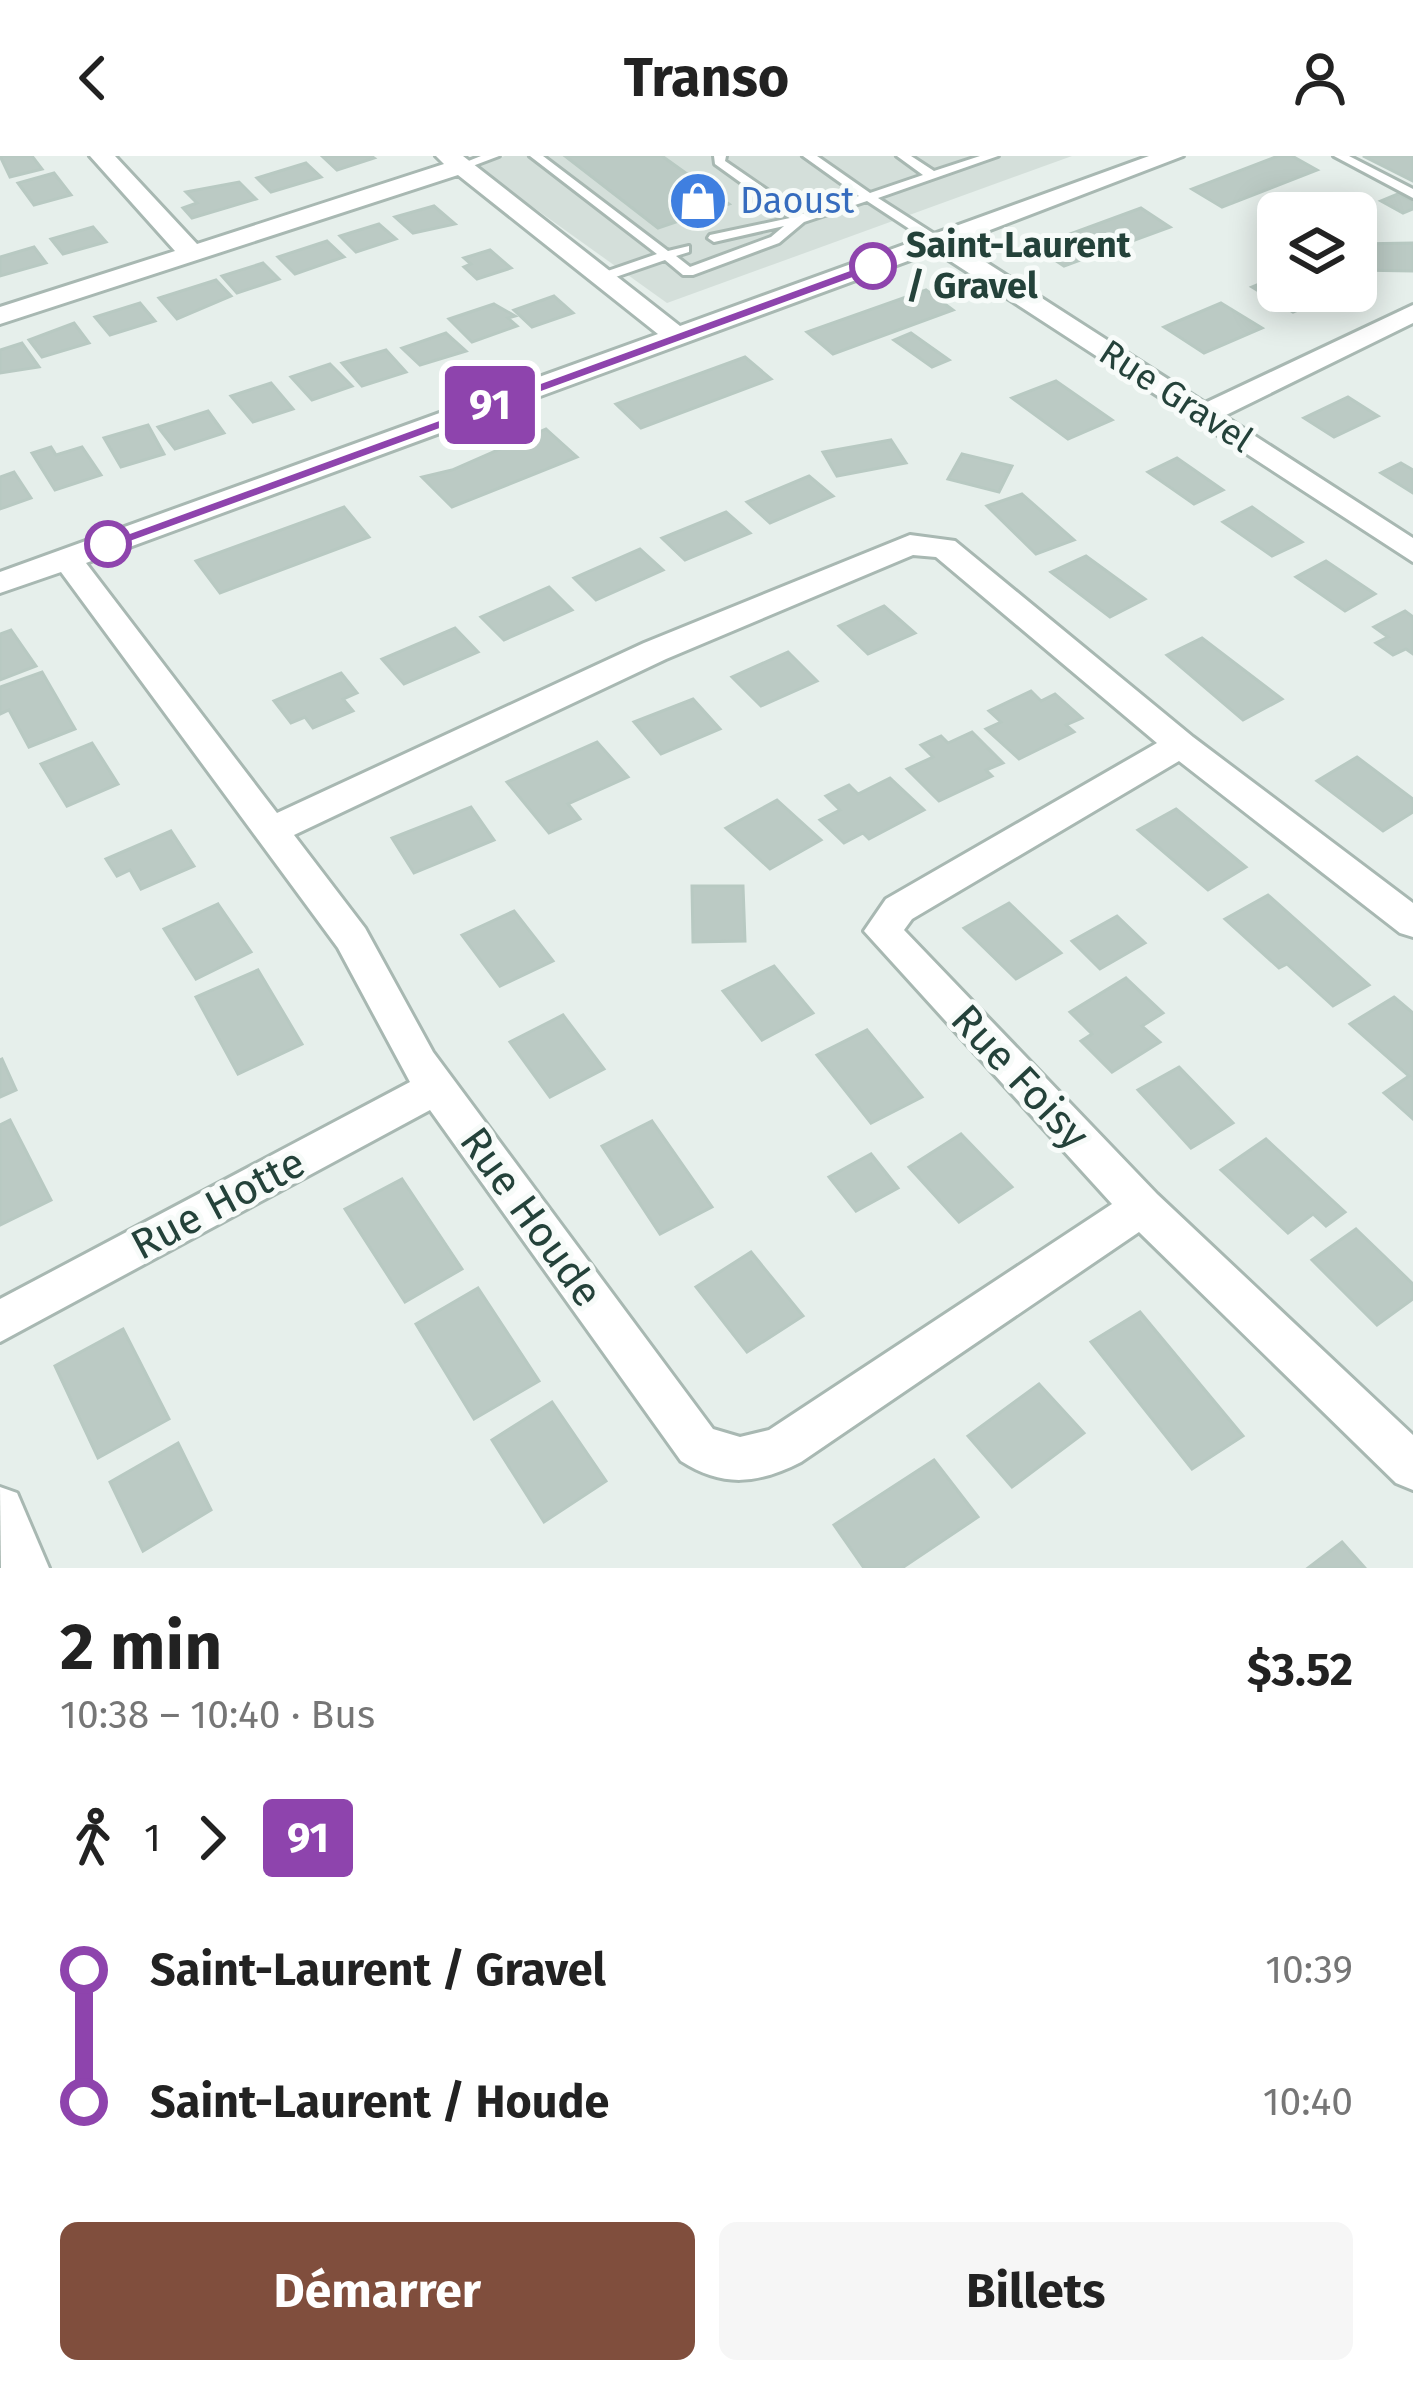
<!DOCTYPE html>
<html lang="fr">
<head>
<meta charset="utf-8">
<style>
	:root { --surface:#fff; --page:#f6f6f6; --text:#222; --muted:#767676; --accent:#804e3d }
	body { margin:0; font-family:"Fira Sans",sans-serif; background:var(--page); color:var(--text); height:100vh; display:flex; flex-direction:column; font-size:45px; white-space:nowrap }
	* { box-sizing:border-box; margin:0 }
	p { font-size:39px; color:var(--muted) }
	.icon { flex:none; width:66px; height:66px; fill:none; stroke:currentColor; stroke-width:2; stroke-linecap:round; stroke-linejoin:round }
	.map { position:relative; height:1412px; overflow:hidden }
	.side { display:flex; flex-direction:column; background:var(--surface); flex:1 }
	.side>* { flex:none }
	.badge { padding:0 24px; border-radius:9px; font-size:42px; line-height:78px }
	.tools { position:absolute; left:1257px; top:36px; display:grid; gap:24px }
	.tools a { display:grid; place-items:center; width:120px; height:120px; border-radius:18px; background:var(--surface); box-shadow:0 6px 30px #0003; font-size:60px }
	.map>.badge { position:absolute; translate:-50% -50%; box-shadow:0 0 0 6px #fff }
	.legs { display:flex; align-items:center; gap:18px; height:132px; padding:0 60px; font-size:39px }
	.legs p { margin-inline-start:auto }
	.headline { display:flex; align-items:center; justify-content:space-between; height:204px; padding:0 60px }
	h1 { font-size:66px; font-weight:700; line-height:90px }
	.cta { display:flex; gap:24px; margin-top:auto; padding:24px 60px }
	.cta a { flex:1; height:138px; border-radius:18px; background:var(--accent); color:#fff; font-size:48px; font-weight:700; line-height:138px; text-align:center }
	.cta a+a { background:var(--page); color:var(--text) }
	ul { padding:0 60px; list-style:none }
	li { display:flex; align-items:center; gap:42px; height:132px; font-size:45px }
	li i { display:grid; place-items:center; width:18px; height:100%; margin:0 15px; background:currentColor }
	li i::after { content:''; width:30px; height:30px; margin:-15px; border:9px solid; border-radius:50%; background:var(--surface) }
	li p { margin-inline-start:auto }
	li:first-child i { background:linear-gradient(#0000 50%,currentColor 0) }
	li:last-child i { background:linear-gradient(currentColor 50%,#0000 0) }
	header { display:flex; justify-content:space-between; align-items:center; height:156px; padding:0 60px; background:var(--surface); font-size:54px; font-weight:700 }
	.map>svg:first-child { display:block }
	.built { fill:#d4dfda }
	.building { fill:#bbcac4; stroke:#b8c9c2; stroke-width:3 }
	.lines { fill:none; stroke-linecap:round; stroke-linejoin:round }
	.lane-casing { stroke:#a8b8b2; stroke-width:6 }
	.street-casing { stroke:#a8b8b2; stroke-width:6 }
	.lane { fill:#fff; fill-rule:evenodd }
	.street { fill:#fff; fill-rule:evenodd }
	.line-1 { fill:#8e44ad; stroke:#fff; stroke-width:3 }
	.stop-1-dot { fill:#fff; stroke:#8e44ad; stroke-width:6 }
	.labels { text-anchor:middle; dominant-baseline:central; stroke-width:10; stroke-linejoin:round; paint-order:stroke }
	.far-shop-label { font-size:36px; fill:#366cbe; stroke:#f7fbf9; text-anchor:start }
	.far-stop-label { font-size:36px; font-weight:bold; fill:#24423a; stroke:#f7fbf9; text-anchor:start }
	.far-street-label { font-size:36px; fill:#24423a; stroke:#f7fbf9 }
	.street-label { font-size:42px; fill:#24423a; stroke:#f7fbf9 }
</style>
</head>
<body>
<header><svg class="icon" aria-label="back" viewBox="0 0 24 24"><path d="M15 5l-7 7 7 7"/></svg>Transo<svg class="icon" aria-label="person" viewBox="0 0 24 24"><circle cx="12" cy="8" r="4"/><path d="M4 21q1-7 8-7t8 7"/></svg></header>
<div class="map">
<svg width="1413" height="1412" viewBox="0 0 1413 1412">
	<rect width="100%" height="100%" fill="#e6efeb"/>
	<path class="built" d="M 505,0 L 1072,0 L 667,147 L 474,9 Z"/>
	<g class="building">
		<path d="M 0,0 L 32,0 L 42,13 L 10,21 Z"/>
		<path d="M 322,0 L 371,0 L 374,2 L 337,14 Z"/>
		<path d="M 565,0 L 662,0 L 729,48 L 658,72 Z"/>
		<path d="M 1278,0 L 1292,0 L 1317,14 L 1222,51 L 1192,33 Z"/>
		<path d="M 1363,0 L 1413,0 L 1413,25 Z"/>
		<path d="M 306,7 L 321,21 L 271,36 L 257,22 Z"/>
		<path d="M 54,17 L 71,39 L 34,49 L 18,27 Z"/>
		<path d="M 239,26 L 256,43 L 192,62 L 183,52 L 197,47 L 186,36 Z"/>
		<path d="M 1398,38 L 1413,45 L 1413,53 L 1403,57 L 1381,45 Z"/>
		<path d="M 434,50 L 455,68 L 413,77 L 395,61 Z"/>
		<path d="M 1141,52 L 1170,71 L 1064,110 L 1035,91 Z"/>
		<path d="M 379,68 L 396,83 L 356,96 L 340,80 Z"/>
		<path d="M 93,71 L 106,86 L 63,98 L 51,83 Z"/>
		<path d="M 327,85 L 344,101 L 295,118 L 278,101 Z"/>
		<path d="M 1413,87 L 1413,115 L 1356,114 L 1356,88 Z"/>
		<path d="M 34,91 L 46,107 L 0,120 L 0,101 Z"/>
		<path d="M 490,94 L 511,112 L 477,123 L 464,111 L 471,108 L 464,102 Z"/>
		<path d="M 263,107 L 279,123 L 237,137 L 222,120 Z"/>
		<path d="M 1278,120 L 1278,135 L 1312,135 L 1325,143 L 1293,156 L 1252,131 Z"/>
		<path d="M 216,124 L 231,140 L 177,163 L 159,142 Z"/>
		<path d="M 926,134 L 953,154 L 833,198 L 807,176 Z"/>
		<path d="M 554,140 L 573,157 L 532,171 L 514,154 Z"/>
		<path d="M 140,147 L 155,165 L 110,179 L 95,161 Z"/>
		<path d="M 1221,147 L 1262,172 L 1204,197 L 1164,171 Z"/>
		<path d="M 494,148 L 515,160 L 508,162 L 517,170 L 472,186 L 449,163 Z"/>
		<path d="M 74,167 L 89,187 L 42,201 L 29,184 Z"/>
		<path d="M 446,177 L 466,195 L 420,209 L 402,192 Z"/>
		<path d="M 911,177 L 949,204 L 932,211 L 894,184 Z"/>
		<path d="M 22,187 L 39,211 L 0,217 L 0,194 Z"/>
		<path d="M 386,194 L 406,216 L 362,230 L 342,207 Z"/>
		<path d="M 745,201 L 771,223 L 641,272 L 616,248 Z"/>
		<path d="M 330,208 L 352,230 L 312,244 L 291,221 Z"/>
		<path d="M 1056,225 L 1112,264 L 1068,283 L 1012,242 Z"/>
		<path d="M 271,227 L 293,253 L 253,266 L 231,240 Z"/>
		<path d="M 1348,241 L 1378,260 L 1334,281 L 1304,262 Z"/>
		<path d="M 208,255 L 224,277 L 175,293 L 158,271 Z"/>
		<path d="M 148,269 L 164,298 L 121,311 L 104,282 Z"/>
		<path d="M 546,273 L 577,301 L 452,351 L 422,321 L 452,314 Z"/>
		<path d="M 891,284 L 906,307 L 837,320 L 823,296 Z"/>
		<path d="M 51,291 L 56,299 L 82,291 L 101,319 L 55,334 L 32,297 Z"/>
		<path d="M 962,298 L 1012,310 L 999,336 L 948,323 Z"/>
		<path d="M 1177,302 L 1223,334 L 1194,348 L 1148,316 Z"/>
		<path d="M 1401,307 L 1413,314 L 1413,337 L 1381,317 Z"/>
		<path d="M 14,316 L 31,342 L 0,353 L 0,321 Z"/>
		<path d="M 809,320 L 833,340 L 770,367 L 747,346 Z"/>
		<path d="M 1022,338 L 1074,384 L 1036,398 L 987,350 Z"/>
		<path d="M 344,351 L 369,381 L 220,437 L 196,405 Z"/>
		<path d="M 1252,351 L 1302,386 L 1272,400 L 1223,366 Z"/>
		<path d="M 726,356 L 750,377 L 685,404 L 662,382 Z"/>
		<path d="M 640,393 L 663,414 L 596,444 L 574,422 Z"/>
		<path d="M 1086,400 L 1145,443 L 1110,461 L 1051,416 Z"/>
		<path d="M 1326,405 L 1375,438 L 1345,455 L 1296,421 Z"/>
		<path d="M 549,431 L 572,454 L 504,484 L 481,461 Z"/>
		<path d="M 884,450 L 915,477 L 868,498 L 839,470 Z"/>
		<path d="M 1405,455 L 1413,461 L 1413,498 L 1406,493 L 1393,499 L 1376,487 L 1388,481 L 1374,471 Z"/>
		<path d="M 455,472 L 478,496 L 404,528 L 382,503 Z"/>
		<path d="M 11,474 L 36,510 L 0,524 L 0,478 Z"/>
		<path d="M 1202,482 L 1282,543 L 1243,564 L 1167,499 Z"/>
		<path d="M 788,496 L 817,525 L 761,550 L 732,521 Z"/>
		<path d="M 42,516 L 75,573 L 29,591 L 9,554 L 0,558 L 0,531 Z"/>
		<path d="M 341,517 L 357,537 L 343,543 L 353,555 L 313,572 L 305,561 L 291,567 L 274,545 Z"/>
		<path d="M 1031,535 L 1041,545 L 1055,538 L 1082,562 L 1066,569 L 1074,576 L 1019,603 L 986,573 L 1001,566 L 989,555 Z"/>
		<path d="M 693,543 L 720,573 L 661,598 L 634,566 Z"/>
		<path d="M 972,576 L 1003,607 L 986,614 L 992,620 L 939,645 L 907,613 L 933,601 L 921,589 L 941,580 L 948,587 Z"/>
		<path d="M 597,586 L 628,621 L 568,648 L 580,663 L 549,677 L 507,626 Z"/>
		<path d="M 92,587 L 118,628 L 67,650 L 41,608 Z"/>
		<path d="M 1357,601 L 1413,643 L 1413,656 L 1383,675 L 1317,625 Z"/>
		<path d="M 890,622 L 924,654 L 869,683 L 863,677 L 844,687 L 820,664 L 840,654 L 826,640 L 849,629 L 858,638 Z"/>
		<path d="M 777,644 L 821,684 L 770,713 L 726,672 Z"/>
		<path d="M 471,651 L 494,684 L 414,717 L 392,682 Z"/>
		<path d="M 1176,653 L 1246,711 L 1208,734 L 1138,674 Z"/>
		<path d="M 171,675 L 194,710 L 141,733 L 130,714 L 117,720 L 106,703 Z"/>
		<path d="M 692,730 L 743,730 L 745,785 L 693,786 Z"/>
		<path d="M 1268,739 L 1369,829 L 1333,850 L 1287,808 L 1279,812 L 1225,763 Z"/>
		<path d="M 1009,747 L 1061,797 L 1016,823 L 964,772 Z"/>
		<path d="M 218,748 L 251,796 L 196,823 L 164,773 Z"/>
		<path d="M 514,755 L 553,805 L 500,830 L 462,779 Z"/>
		<path d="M 1117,760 L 1145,787 L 1100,813 L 1072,785 Z"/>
		<path d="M 774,810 L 813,857 L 762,884 L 723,835 Z"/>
		<path d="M 258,814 L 302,888 L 238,918 L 196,841 Z"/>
		<path d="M 1126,822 L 1163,857 L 1142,870 L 1160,886 L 1112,916 L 1081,885 L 1092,878 L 1070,856 Z"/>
		<path d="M 1394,841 L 1413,857 L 1413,963 L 1384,937 L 1409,920 L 1350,868 Z"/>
		<path d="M 563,859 L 604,913 L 550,941 L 510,886 Z"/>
		<path d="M 867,874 L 922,941 L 871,967 L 817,899 Z"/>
		<path d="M 2,903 L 16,934 L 0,941 L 0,904 Z"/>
		<path d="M 1179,911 L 1233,967 L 1191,992 L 1138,934 Z"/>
		<path d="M 10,964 L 51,1044 L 0,1069 L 0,969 Z"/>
		<path d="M 652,965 L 712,1051 L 660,1078 L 602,990 Z"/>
		<path d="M 961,978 L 1012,1031 L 959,1066 L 909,1011 Z"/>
		<path d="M 1266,983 L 1345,1056 L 1326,1070 L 1313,1058 L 1288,1077 L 1221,1014 Z"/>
		<path d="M 871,998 L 898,1032 L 856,1055 L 829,1021 Z"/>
		<path d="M 402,1023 L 462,1113 L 405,1146 L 345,1053 Z"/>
		<path d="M 1356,1073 L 1413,1128 L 1413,1143 L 1377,1169 L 1312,1104 Z"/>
		<path d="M 751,1096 L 803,1160 L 747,1196 L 696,1131 Z"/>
		<path d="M 478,1132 L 539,1225 L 474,1263 L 416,1168 Z"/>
		<path d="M 1140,1156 L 1243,1280 L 1192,1313 L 1091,1186 Z"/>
		<path d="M 123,1173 L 169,1263 L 98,1302 L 55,1210 Z"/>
		<path d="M 1039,1228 L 1084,1277 L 1012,1331 L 968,1280 Z"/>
		<path d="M 552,1246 L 606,1325 L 544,1366 L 492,1284 Z"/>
		<path d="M 178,1287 L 211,1354 L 143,1395 L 110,1326 Z"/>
		<path d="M 934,1304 L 978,1361 L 902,1412 L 864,1412 L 834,1369 Z"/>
		<path d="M 1342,1386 L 1365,1412 L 1308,1412 Z"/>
	</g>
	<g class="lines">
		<g class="lane-casing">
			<g id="lane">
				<path d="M 481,0 L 499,0 L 462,14 L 456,10 Z"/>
				<path d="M 530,0 L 543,0 L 668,95 L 689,90 L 689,96 L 676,100 L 690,111 L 771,81 L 784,70 L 714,86 L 708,82 L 710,79 L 790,62 L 715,8 L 714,0 L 726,0 L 725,5 L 802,58 L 859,40 L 803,0 L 817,0 L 870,37 L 923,19 L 897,0 L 911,0 L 934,15 L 980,0 L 998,0 L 878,42 L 942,83 L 942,89 L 934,89 L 867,45 L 804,66 L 779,87 L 693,119 L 683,119 L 665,104 L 604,125 L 598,121 L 599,118 L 657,98 Z"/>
				<path d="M 1334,0 L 1349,0 L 1413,33 L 1413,42 Z"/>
			</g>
		</g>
		<g class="street-casing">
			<g id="street">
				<path d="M 90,0 L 115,0 L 197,88 L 444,8 L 436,0 L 463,0 L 680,170 L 1149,0 L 1183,0 L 956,87 L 1205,247 L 1413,149 L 1413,167 L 1224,260 L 1413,382 L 1413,406 L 935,95 L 86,407 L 277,657 L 644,487 L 910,379 L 955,385 L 1193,581 L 1413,747 L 1413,781 L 1400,777 L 1179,605 L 912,763 L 904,774 L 1157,1038 L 1413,1279 L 1413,1334 L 1396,1327 L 1139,1076 L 801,1306 C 758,1328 723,1332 681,1305 L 430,954 L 0,1186 L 0,1143 L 410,926 L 338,792 L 61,416 L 0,437 L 0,416 L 658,178 L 458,19 L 0,168 L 0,151 L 175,95 ZM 913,399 L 936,401 L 1157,587 L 886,743 L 864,775 L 1112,1048 L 769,1274 L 740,1281 L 713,1273 L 433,896 L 365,772 L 294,679 L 666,503 Z"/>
				<path d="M 0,1331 L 17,1337 L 49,1412 L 1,1412 Z"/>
			</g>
		</g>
		<use href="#lane" class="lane"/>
		<use href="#street" class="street"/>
	</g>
	<path class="line-1" d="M 873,105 L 879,113 L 115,392 L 98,388 Z"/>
	<defs>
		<g id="shop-disc" transform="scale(3)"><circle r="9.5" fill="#3f7fe0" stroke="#f7fbf9"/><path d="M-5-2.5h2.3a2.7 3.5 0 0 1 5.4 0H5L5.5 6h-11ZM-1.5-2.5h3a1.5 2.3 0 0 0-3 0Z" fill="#fff"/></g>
	</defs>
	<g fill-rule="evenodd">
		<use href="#shop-disc" x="698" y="45"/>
	</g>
	<g class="stop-1-dot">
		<circle cx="873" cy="110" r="21"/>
		<circle cx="108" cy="388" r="21"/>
	</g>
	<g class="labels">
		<g class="far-shop-label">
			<text x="740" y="45">Daoust</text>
		</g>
		<g class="far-stop-label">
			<text x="906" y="89">Saint-Laurent<tspan x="906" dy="41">/ Gravel</tspan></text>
		</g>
		<g class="far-street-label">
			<text transform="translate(1176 240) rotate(33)">Rue Gravel</text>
		</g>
		<g class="street-label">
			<text transform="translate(1020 921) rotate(47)">Rue Foisy</text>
			<text transform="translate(218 1048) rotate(-28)">Rue Hotte</text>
			<text transform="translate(531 1061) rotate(54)">Rue Houde</text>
		</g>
	</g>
</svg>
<div class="tools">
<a><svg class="icon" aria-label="layers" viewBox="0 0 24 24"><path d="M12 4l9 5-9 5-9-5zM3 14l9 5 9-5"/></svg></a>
</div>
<b class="badge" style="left:490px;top:249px;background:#8e44ad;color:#fff">91</b>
</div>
<section class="side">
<div class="headline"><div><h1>2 min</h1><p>10:38 – 10:40 · Bus</p></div><b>$3.52</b></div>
<div class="legs"><svg class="icon" aria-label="walk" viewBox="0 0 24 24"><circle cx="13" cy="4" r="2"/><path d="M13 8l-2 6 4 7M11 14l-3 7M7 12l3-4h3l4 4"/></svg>1<svg class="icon" aria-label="forward" viewBox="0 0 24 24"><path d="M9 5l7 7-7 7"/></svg><b class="badge" style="background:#8e44ad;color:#fff">91</b></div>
<ul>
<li><i style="color:#8e44ad"></i><b>Saint-Laurent / Gravel</b><p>10:39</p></li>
<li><i style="color:#8e44ad"></i><b>Saint-Laurent / Houde</b><p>10:40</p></li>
</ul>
<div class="cta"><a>Démarrer</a><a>Billets</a></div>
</section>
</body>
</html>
